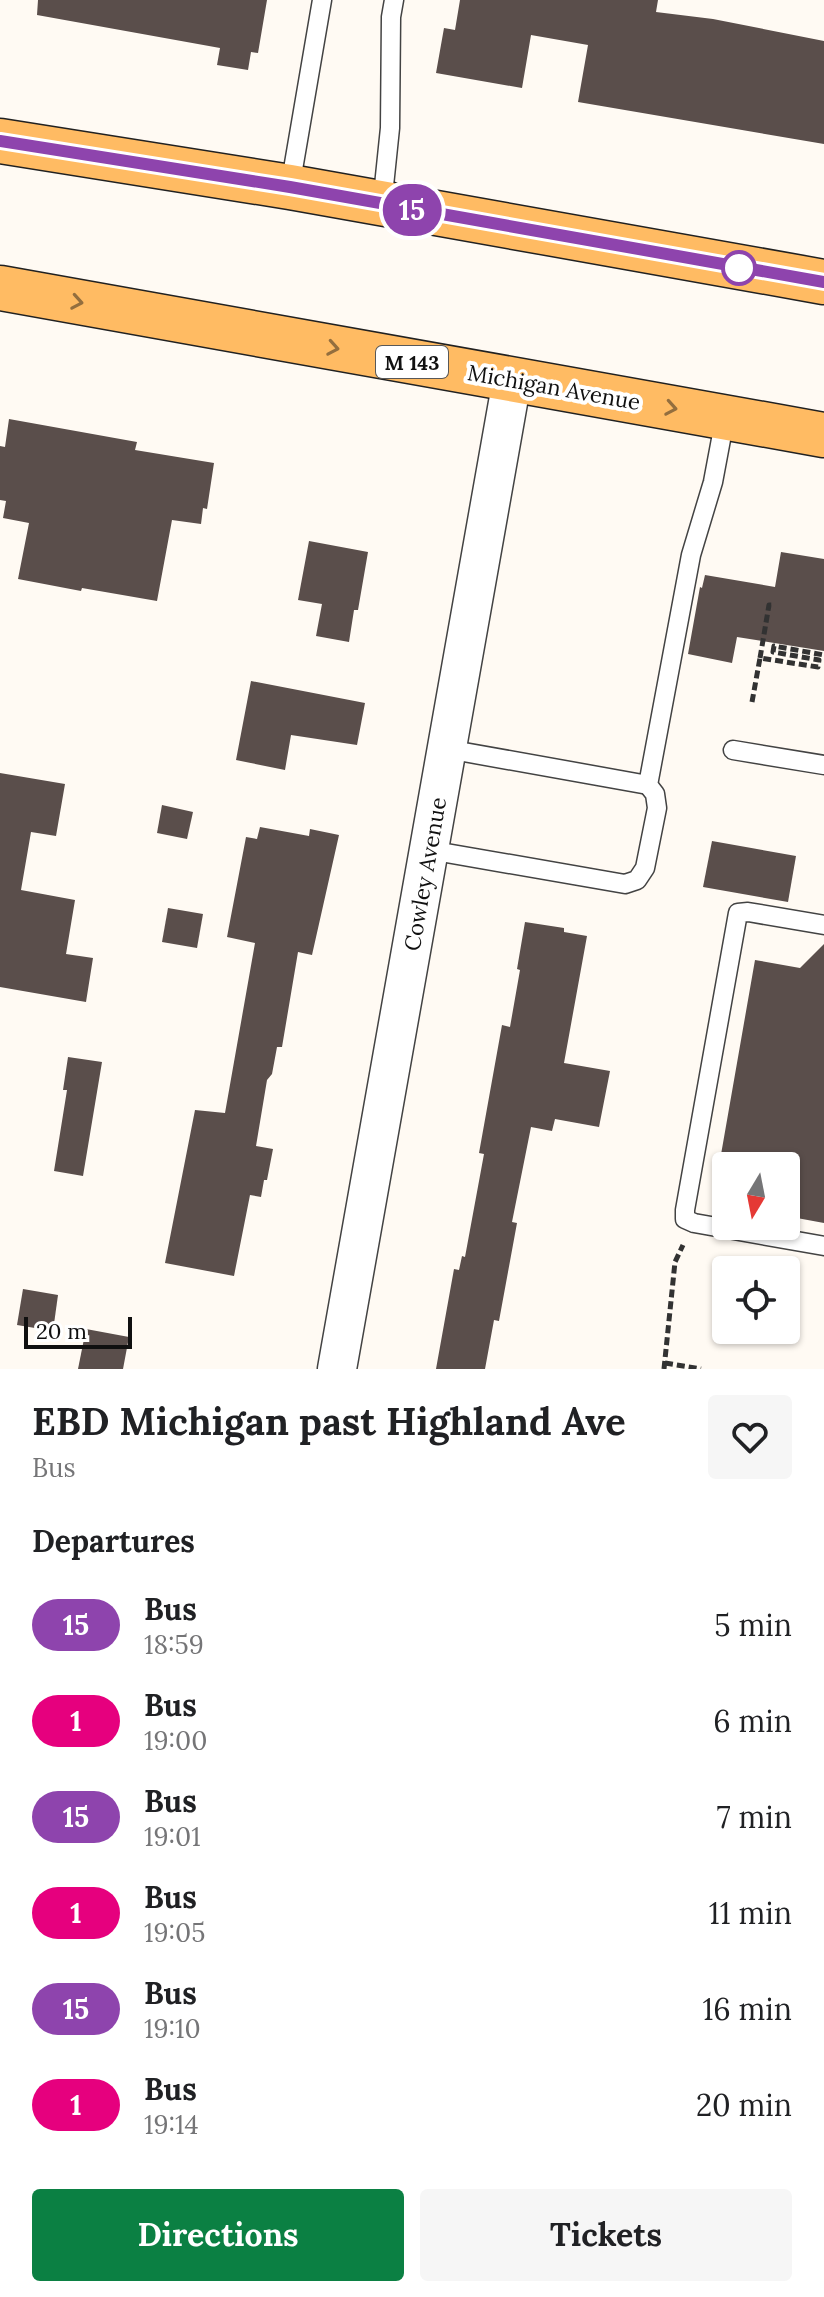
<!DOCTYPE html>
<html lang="en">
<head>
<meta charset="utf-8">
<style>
	:root { --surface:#fff; --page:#f6f6f6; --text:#202124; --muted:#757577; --accent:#0b8043 }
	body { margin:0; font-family:Lora,serif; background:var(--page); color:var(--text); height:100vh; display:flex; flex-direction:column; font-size:30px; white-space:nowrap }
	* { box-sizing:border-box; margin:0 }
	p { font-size:26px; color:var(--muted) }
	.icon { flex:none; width:44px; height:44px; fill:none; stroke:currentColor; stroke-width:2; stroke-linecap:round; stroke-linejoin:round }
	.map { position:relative; height:1369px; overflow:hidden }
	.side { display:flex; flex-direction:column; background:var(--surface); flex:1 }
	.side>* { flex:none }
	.badge { padding:0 16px; border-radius:26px; font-size:28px; line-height:52px }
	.needle { width:52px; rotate:190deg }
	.controls { position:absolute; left:712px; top:1152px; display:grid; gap:16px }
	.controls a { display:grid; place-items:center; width:88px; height:88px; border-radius:8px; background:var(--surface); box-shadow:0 2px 6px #0004; font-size:40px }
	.scale { position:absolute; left:24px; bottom:20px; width:108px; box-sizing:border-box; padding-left:8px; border:4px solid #101010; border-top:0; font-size:22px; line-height:28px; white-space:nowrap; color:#101010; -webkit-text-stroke:6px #fff; paint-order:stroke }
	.map>.badge { position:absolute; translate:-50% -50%; box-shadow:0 0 0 4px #fff }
	h2 { padding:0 32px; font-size:30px; line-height:72px }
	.round { display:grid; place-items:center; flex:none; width:84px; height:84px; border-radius:8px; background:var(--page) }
	.summary { display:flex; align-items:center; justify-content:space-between; height:136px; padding:0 32px }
	h1 { font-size:38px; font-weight:700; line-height:60px }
	.action { display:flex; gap:16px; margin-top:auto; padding:16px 32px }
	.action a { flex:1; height:92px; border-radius:8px; background:var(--accent); color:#fff; font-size:32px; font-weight:700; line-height:92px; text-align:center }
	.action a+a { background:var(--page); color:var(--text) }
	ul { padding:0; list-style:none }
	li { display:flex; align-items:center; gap:24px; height:96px; padding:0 32px }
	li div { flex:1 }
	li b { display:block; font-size:30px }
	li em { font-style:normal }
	li .badge { min-width:88px; font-weight:700; text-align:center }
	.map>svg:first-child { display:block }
	.building { fill:#5a4e4b }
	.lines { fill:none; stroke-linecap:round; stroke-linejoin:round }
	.service-casing { stroke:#434343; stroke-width:21 }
	.minor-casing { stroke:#434343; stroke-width:41 }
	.primary-casing { stroke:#212121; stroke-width:47 }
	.path { stroke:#323232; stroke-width:5; stroke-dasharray:8 4; stroke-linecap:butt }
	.service { stroke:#fff; stroke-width:18 }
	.minor { stroke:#fff; stroke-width:38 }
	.primary { stroke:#ffbb63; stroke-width:44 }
	.oneway { stroke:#936e3e }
	.line-casing { stroke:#fff; stroke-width:18 }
	.line { stroke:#8e44ad; stroke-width:12 }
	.stop-dot { fill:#fff; stroke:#8e44ad; stroke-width:4 }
	.labels { text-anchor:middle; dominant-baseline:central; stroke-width:8; stroke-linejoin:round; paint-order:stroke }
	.shield { fill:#fff; stroke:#585858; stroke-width:2 }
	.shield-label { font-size:20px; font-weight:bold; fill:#101010 }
	.street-label { font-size:22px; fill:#101010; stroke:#fff }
</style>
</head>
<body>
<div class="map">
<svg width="824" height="1369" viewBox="0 0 824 1369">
	<rect width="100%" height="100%" fill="#fffaf3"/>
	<g class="building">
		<path d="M 38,0 L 267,0 L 258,53 L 251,52 L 248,70 L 217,65 L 220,48 L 37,15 Z"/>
		<path d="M 460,0 L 658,0 L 656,12 L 713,19 L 824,41 L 824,144 L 578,102 L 588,45 L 531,35 L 522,88 L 436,73 L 444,28 L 455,30 Z"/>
		<path d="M 9,419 L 137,442 L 135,450 L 214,463 L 207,509 L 203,508 L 201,524 L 172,520 L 157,601 L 82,588 L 81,591 L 18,579 L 29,523 L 3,518 L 6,501 L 0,500 L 0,446 L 5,447 Z"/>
		<path d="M 309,541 L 368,552 L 358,610 L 354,610 L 349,642 L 316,636 L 322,604 L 298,600 Z"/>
		<path d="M 781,552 L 824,559 L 824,651 L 737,637 L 732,663 L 688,654 L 700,587 L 702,588 L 705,575 L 775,587 Z"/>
		<path d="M 251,681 L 365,703 L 357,745 L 291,735 L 285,770 L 236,760 Z"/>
		<path d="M 0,773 L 65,784 L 56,836 L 31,832 L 21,890 L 75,900 L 66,954 L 93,958 L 86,1002 L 0,987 Z"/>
		<path d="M 162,805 L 193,812 L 187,839 L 157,833 Z"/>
		<path d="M 260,827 L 309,836 L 310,829 L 339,835 L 312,955 L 298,952 L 282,1047 L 277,1047 L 272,1074 L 267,1080 L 256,1146 L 273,1149 L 267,1180 L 264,1180 L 261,1197 L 250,1195 L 234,1276 L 165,1263 L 195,1110 L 225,1113 L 255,943 L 227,937 L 246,837 L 257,839 Z"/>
		<path d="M 712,841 L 796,856 L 788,902 L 703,887 Z"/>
		<path d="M 168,908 L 203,914 L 197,948 L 162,942 Z"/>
		<path d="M 525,922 L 564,928 L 564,932 L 587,936 L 564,1063 L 610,1071 L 599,1127 L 555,1119 L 552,1131 L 531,1127 L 512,1222 L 517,1223 L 499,1321 L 494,1320 L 485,1369 L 436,1369 L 454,1269 L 459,1270 L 462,1256 L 465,1257 L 484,1154 L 479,1153 L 502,1025 L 510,1027 L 520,970 L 517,969 Z"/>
		<path d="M 824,944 L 824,1223 L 786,1216 L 786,1166 L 719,1166 L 755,960 L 800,968 Z"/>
		<path d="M 68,1057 L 102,1062 L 83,1176 L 54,1171 L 67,1090 L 63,1090 Z"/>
		<path d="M 23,1289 L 58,1295 L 53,1331 L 17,1325 Z"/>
		<path d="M 86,1329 L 129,1337 L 123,1369 L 78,1369 Z"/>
	</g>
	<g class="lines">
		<g class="service-casing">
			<g id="service">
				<path d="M 290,187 L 322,0"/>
				<path d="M 382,205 L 390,128 L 391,17 L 394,0"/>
				<path d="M 447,749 L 648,785"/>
				<path d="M 733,750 L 824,765"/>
				<path d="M 429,850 L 625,884 L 637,880 L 645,868 L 657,808 L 655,794 L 648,785 L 691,555 L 713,482 L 725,418"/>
				<path d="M 824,925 L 748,912 L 738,913 L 685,1210 L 685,1219 L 694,1223 L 824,1246"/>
			</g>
		</g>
		<g class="minor-casing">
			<path id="minor" d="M 337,1369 L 512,380"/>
		</g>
		<g class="primary-casing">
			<g id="primary">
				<path d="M 0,141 L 290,187 L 824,282"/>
				<path d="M 0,288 L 824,435"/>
			</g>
		</g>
		<g class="path">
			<path d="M 760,658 L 769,605 L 772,605"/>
			<path d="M 752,702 L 760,658 L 818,667 L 819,660 L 773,652 L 774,646 L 824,655"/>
			<path d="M 665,1363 L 701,1369"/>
			<path d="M 664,1369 L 675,1262 L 683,1245"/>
		</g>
		<use href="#service" class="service"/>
		<use href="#minor" class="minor"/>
		<use href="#primary" class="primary"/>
	</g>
	<defs><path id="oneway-chevron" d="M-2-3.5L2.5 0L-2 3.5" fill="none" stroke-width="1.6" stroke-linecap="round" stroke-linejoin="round" transform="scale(2)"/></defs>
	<g class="oneway">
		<use href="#oneway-chevron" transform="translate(77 302) rotate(10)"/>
		<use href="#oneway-chevron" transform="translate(333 348) rotate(10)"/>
		<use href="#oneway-chevron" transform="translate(671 408) rotate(10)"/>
	</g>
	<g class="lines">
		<g class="line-casing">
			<path id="line" d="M 0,141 L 290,187 L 824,282"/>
		</g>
		<use href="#line" class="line"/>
	</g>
	<circle class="stop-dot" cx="739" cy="268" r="16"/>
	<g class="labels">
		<rect class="shield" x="376" y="346" width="72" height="32" rx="6"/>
		<g class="shield-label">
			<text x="412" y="362">M 143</text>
		</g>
		<g class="street-label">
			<text transform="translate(554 387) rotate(10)">Michigan Avenue</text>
			<text transform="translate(425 874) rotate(-80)">Cowley Avenue</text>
		</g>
	</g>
</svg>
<div class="controls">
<a><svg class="needle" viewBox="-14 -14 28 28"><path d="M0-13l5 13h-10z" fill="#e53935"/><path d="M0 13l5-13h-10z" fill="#757577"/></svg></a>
<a><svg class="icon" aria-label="locate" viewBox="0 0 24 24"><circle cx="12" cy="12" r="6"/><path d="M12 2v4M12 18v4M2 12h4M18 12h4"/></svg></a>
</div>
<div class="scale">20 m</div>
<b class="badge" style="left:412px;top:210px;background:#8e44ad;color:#fff">15</b>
</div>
<section class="side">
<div class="summary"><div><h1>EBD Michigan past Highland Ave</h1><p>Bus</p></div><a class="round"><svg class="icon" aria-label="heart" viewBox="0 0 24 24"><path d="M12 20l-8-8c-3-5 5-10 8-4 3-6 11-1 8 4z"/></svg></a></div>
<h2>Departures</h2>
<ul>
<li><span class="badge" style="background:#8e44ad;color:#fff">15</span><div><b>Bus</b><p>18:59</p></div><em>5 min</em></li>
<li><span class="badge" style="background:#e6007e;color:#fff">1</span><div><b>Bus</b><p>19:00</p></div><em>6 min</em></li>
<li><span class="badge" style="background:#8e44ad;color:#fff">15</span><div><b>Bus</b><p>19:01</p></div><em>7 min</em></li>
<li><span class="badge" style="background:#e6007e;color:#fff">1</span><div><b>Bus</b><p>19:05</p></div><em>11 min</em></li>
<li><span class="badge" style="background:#8e44ad;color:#fff">15</span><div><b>Bus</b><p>19:10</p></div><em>16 min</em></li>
<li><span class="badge" style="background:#e6007e;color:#fff">1</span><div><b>Bus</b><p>19:14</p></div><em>20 min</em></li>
</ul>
<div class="action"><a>Directions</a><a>Tickets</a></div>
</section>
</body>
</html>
